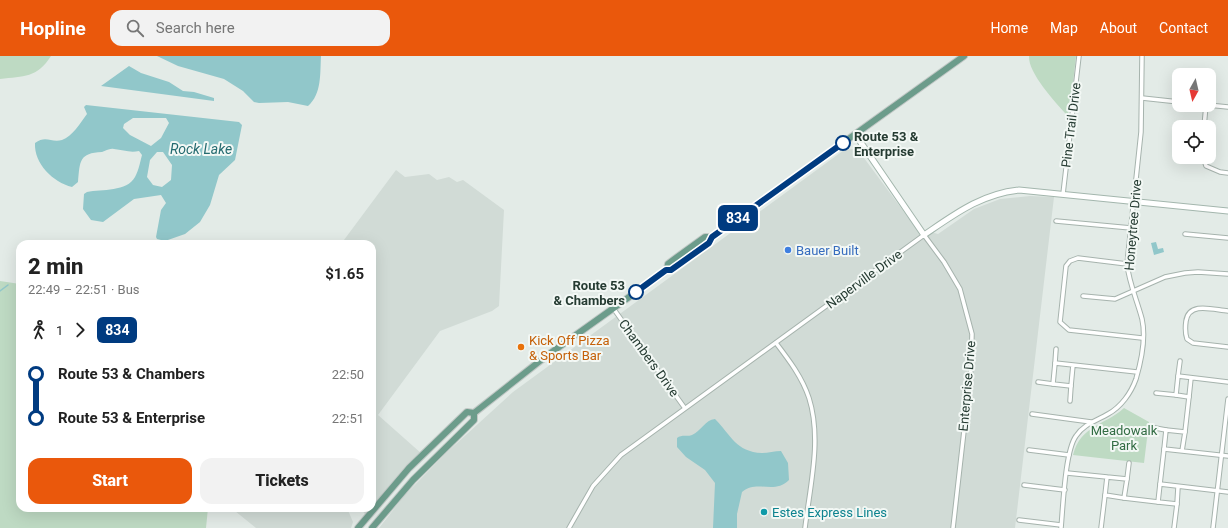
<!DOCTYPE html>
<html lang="en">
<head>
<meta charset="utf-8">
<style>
	:root { --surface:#fff; --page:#f2f2f2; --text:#222; --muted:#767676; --accent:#ea580c }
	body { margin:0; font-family:Roboto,sans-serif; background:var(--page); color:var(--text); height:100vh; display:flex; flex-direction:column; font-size:15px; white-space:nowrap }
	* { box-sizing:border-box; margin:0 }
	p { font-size:13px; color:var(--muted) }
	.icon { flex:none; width:22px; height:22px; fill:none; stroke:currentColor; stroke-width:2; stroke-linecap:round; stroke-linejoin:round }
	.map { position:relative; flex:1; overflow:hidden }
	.side { position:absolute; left:16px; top:184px; width:360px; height:272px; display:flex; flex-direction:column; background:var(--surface); border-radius:12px; box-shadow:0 4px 16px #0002 }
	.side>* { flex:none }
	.badge { padding:0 8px; border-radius:6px; font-size:14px; line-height:26px }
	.needle { width:26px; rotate:188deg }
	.buttons { position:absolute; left:1172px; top:12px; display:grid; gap:8px }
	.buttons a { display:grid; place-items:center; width:44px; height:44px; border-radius:8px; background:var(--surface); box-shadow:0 4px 16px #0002; font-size:20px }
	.map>.badge { position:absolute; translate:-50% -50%; box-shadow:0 0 0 2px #fff }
	.legs { display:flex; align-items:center; gap:6px; height:44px; padding:0 12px; font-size:13px }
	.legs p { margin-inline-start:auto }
	.head { display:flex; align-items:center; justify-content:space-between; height:68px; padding:0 12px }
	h1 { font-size:22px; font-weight:800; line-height:30px }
	.button { display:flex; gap:8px; margin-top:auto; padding:8px 12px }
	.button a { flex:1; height:46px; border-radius:12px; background:var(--accent); color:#fff; font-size:16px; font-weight:800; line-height:46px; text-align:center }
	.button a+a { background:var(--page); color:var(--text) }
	ul { padding:0 12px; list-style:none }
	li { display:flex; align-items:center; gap:14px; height:44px; font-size:15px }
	li i { display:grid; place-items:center; width:6px; height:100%; margin:0 5px; background:currentColor }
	li i::after { content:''; width:10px; height:10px; margin:-5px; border:3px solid; border-radius:50%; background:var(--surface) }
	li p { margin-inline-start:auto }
	li:first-child i { background:linear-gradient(#0000 50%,currentColor 0) }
	li:last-child i { background:linear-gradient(currentColor 50%,#0000 0) }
	header { display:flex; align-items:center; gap:24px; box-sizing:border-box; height:56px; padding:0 20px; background:var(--accent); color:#fff }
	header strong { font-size:19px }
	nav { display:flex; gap:22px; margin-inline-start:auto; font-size:14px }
	.search { width:280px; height:36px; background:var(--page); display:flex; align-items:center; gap:10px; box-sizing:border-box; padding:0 14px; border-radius:12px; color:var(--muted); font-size:15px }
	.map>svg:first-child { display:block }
	.built { fill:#d1dbd6 }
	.green { fill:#bedac3 }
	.water { fill:#91c7ca; fill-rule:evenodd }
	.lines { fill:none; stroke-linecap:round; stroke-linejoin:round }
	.stream { stroke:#91c7ca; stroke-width:1.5 }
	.street-casing { stroke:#a6b3ad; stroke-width:5.5 }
	.secondary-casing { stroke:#a3b6ad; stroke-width:7 }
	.primary-casing { stroke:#c2c8c6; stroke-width:8 }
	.street { stroke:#fff; stroke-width:3.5 }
	.secondary { stroke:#fff; stroke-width:5 }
	.primary { stroke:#6c9c8b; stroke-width:6 }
	.line-1-casing { stroke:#fff; stroke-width:9 }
	.line-1 { stroke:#003b80; stroke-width:6 }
	.stop-1-dot { fill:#fff; stroke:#003b80; stroke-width:2 }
	.shop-dot { fill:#3f7fe0; stroke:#f3f8f5; stroke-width:1.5 }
	.food-dot { fill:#e8710a; stroke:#f3f8f5; stroke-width:1.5 }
	.culture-dot { fill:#0f9aa8; stroke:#f3f8f5; stroke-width:1.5 }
	.labels { text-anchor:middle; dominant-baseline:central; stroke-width:4; stroke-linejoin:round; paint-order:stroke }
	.street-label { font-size:13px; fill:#253b32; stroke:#f3f8f5 }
	.stop-label { font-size:13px; font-weight:bold; fill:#253b32; stroke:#f3f8f5; text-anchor:start }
	.shop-label { font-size:13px; fill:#366cbe; stroke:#f3f8f5; text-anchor:start }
	.food-label { font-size:13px; fill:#c56008; stroke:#f3f8f5; text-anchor:start }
	.park-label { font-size:13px; fill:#336d44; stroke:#f3f8f5 }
	.culture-label { font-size:13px; fill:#0d838f; stroke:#f3f8f5; text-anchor:start }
	.water-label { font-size:14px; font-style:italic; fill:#256b70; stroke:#f3f8f5 }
</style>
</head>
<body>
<header>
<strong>Hopline</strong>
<div class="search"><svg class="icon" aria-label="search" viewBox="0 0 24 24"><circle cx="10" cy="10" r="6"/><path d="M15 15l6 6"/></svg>Search here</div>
<nav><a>Home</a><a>Map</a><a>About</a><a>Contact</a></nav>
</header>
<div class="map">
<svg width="1228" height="472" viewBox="0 0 1228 472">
	<rect width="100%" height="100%" fill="#e3ebe7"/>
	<g class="built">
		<path d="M 853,93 L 861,98 L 916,172 L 938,178 L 974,153 L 1000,143 L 1030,140 L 1054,141 L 1015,472 L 379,472 L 405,439 L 445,398 L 513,336 L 844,94 Z"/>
		<path d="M 396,114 L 405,121 L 429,118 L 437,124 L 449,121 L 457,126 L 463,124 L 504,154 L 499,250 L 492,255 L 440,275 L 378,359 L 422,398 L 366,460 L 361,452 L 372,452 L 372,188 L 341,188 Z"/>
		<path d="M 236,452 L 347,452 L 353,466 L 351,472 L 256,472 L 235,455 Z"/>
	</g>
	<g class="green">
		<path d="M 0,0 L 51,0 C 37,22 24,20 0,23 Z"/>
		<path d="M 1029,0 L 1076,0 L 1070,53 L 1067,59 C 1055,46 1028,17 1029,0 Z"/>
		<path d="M 0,225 L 20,228 L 20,452 L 208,452 L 206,472 L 0,472 Z"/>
		<path d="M 1124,352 L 1149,366 L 1144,407 L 1073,399 C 1081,369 1104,370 1124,352 Z"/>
	</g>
	<g class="water">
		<path d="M 157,0 L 321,0 C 320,17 322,38 308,50 L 288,46 L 259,47 L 254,46 L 243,35 L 224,23 L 178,10 Z"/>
		<path d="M 129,10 L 141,17 L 169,26 L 183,35 L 194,36 L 214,42 L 214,45 L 101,30 Z"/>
		<path d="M 86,49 L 239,66 L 242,69 L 235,104 L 219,119 L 210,149 L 200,166 L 185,178 L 165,185 L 157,183 L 156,181 L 161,154 L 166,147 L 161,139 L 134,143 L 103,166 L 91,164 L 83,153 L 84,138 L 87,136 C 102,133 127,136 135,121 C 139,114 140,106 142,99 L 139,95 C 130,97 123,94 114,93 C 109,92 106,95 102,96 C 79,97 80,105 78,126 L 72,131 C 53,126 34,108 35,87 C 46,79 51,87 62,84 C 72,81 81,66 87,58 L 84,51 ZM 133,62 L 166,62 L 169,67 L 161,82 L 151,90 L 130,79 L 123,72 L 124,68 ZM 157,96 L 163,96 L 172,109 L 171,124 L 162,131 L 153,129 L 147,121 L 150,104 Z"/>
		<path d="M 1156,186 L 1158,193 L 1163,192 L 1164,196 L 1154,199 L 1151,187 Z"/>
		<path d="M 715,363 C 731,379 736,396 762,397 C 768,397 775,395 781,395 L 788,407 L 789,424 C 774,439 757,423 742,436 L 737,458 L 737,472 L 713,472 L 715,427 L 705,414 L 686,401 L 677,391 L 677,382 C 682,378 687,381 692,379 C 701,375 705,364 715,363 Z"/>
	</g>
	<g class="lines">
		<path class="stream" d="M 0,235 L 8,229"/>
		<g class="street-casing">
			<g id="street">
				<path d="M 1142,42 L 1179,46"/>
				<path d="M 1208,49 L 1228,51"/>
				<path d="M 1204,71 L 1206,49"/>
				<path d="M 1203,101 L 1206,110 L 1220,116 L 1228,117"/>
				<path d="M 1063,138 L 1079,0"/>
				<path d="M 1056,165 L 1131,172"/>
				<path d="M 1185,178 L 1228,182"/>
				<path d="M 1127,208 L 1078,202 L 1070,205 L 1066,210 L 1060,266 L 1069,274 L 1142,282"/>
				<path d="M 1083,240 L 1115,243 L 1165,221 L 1185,217 L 1198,216 L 1228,218"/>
				<path d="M 613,252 L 684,351"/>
				<path d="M 1228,255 C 1214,254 1189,245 1186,265 C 1185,272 1185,277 1187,283 L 1193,287 L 1228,291"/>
				<path d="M 776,287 C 789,304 802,321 809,342 C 822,383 810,430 805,472"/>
				<path d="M 1055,307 L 1056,293"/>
				<path d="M 1073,309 L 1071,330 L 1053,328 L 1055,307 L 1137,316"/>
				<path d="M 1178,320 L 1180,305"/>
				<path d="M 1191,322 L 1189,341 L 1176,339 L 1178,320 L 1228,326"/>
				<path d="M 1038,326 L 1053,328"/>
				<path d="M 1156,337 L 1176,339"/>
				<path d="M 1070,345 L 1071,330"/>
				<path d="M 1032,358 L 1091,366"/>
				<path d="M 1150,371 L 1166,374"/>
				<path d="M 1185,376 L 1189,341"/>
				<path d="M 1029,394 L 1069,399"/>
				<path d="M 1182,395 L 1185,376 L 1166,374 L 1164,393 L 1228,400"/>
				<path d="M 1067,417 L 1127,423 L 1124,442 L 1105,439 L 1107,421"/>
				<path d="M 1127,423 L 1129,407"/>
				<path d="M 1160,428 L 1164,393"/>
				<path d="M 1024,429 L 1065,434"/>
				<path d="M 1178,431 L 1177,448 L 1158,446 L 1160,428 L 1228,436"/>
				<path d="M 1124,442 L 1158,446"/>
				<path d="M 1019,464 L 1061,469"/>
				<path d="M 569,472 L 593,430 L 621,399 L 924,179 L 944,206 L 960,233 L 972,278 L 971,313 L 953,472"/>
				<path d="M 1061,472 C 1063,451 1065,395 1076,380 C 1084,368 1096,365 1108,358 C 1121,351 1131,337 1136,323 C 1141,306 1146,281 1142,263 C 1137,244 1129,227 1127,208 L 1141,76 L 1142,0"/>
				<path d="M 1101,472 L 1105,439"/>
				<path d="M 1174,472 L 1177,448"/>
				<path d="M 1213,472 L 1228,343"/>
			</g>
		</g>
		<g class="secondary-casing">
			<path id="secondary" d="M 855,78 L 924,179 C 955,158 981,138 1019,134 L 1228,155"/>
		</g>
		<g class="primary-casing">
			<g id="primary">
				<path d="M 667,214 L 668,208 L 676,202 L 705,181 L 712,181"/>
				<path d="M 358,472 L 409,412 L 467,356 L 474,357 L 545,301 L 667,214 L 671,214 L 709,187 L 712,181 L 964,0"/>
				<path d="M 372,472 L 413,424 L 474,364 L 474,357"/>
			</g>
		</g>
		<use href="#street" class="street"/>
		<use href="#secondary" class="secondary"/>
		<use href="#primary" class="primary"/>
	</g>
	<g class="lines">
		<g class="line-1-casing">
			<path id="line-1" d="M 636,236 L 666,214 L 671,214 L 709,187 L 712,181 L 843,87"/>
		</g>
		<use href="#line-1" class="line-1"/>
	</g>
	<g class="stop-1-dot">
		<circle cx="843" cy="87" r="7"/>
		<circle cx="636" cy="236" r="7"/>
	</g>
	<circle class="shop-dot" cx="788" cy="194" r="4"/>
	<circle class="food-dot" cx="521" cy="291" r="4"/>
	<circle class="culture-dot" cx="764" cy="456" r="4"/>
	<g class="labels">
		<g class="street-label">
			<text transform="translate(1071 69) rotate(-83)">Pine Trail Drive</text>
			<text transform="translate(1133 169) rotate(-85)">Honeytree Drive</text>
			<text transform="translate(864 223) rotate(-36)">Naperville Drive</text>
			<text transform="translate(649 302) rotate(54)">Chambers Drive</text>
			<text transform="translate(967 330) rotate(-85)">Enterprise Drive</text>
		</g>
		<g class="stop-label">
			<text x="854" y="80">Route 53 &amp;<tspan x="854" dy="15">Enterprise</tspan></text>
			<text x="625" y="229" text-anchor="end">Route 53<tspan x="625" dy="15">&amp; Chambers</tspan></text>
		</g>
		<g class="shop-label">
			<text x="796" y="194">Bauer Built</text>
		</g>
		<g class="food-label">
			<text x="529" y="284">Kick Off Pizza<tspan x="529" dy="15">&amp; Sports Bar</tspan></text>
		</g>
		<g class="park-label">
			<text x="1124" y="374">Meadowalk<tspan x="1124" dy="15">Park</tspan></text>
		</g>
		<g class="culture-label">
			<text x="772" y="456">Estes Express Lines</text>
		</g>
		<g class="water-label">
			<text x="201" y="93">Rock Lake</text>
		</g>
	</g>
</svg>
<div class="buttons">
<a><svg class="needle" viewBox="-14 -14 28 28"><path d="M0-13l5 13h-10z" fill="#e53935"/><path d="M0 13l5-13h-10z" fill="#767676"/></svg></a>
<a><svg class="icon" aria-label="locate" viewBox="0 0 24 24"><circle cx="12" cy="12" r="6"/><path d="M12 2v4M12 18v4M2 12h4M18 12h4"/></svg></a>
</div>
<b class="badge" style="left:738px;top:162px;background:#003b80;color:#fff">834</b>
<section class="side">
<div class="head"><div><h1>2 min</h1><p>22:49 – 22:51 · Bus</p></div><b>$1.65</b></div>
<div class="legs"><svg class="icon" aria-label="walk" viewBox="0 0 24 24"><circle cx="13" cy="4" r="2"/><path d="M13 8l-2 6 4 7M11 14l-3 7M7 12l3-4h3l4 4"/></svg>1<svg class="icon" aria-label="forward" viewBox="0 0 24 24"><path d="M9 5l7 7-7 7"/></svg><b class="badge" style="background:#003b80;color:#fff">834</b></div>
<ul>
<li><i style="color:#003b80"></i><b>Route 53 &amp; Chambers</b><p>22:50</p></li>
<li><i style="color:#003b80"></i><b>Route 53 &amp; Enterprise</b><p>22:51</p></li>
</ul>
<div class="button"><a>Start</a><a>Tickets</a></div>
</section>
</div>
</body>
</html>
